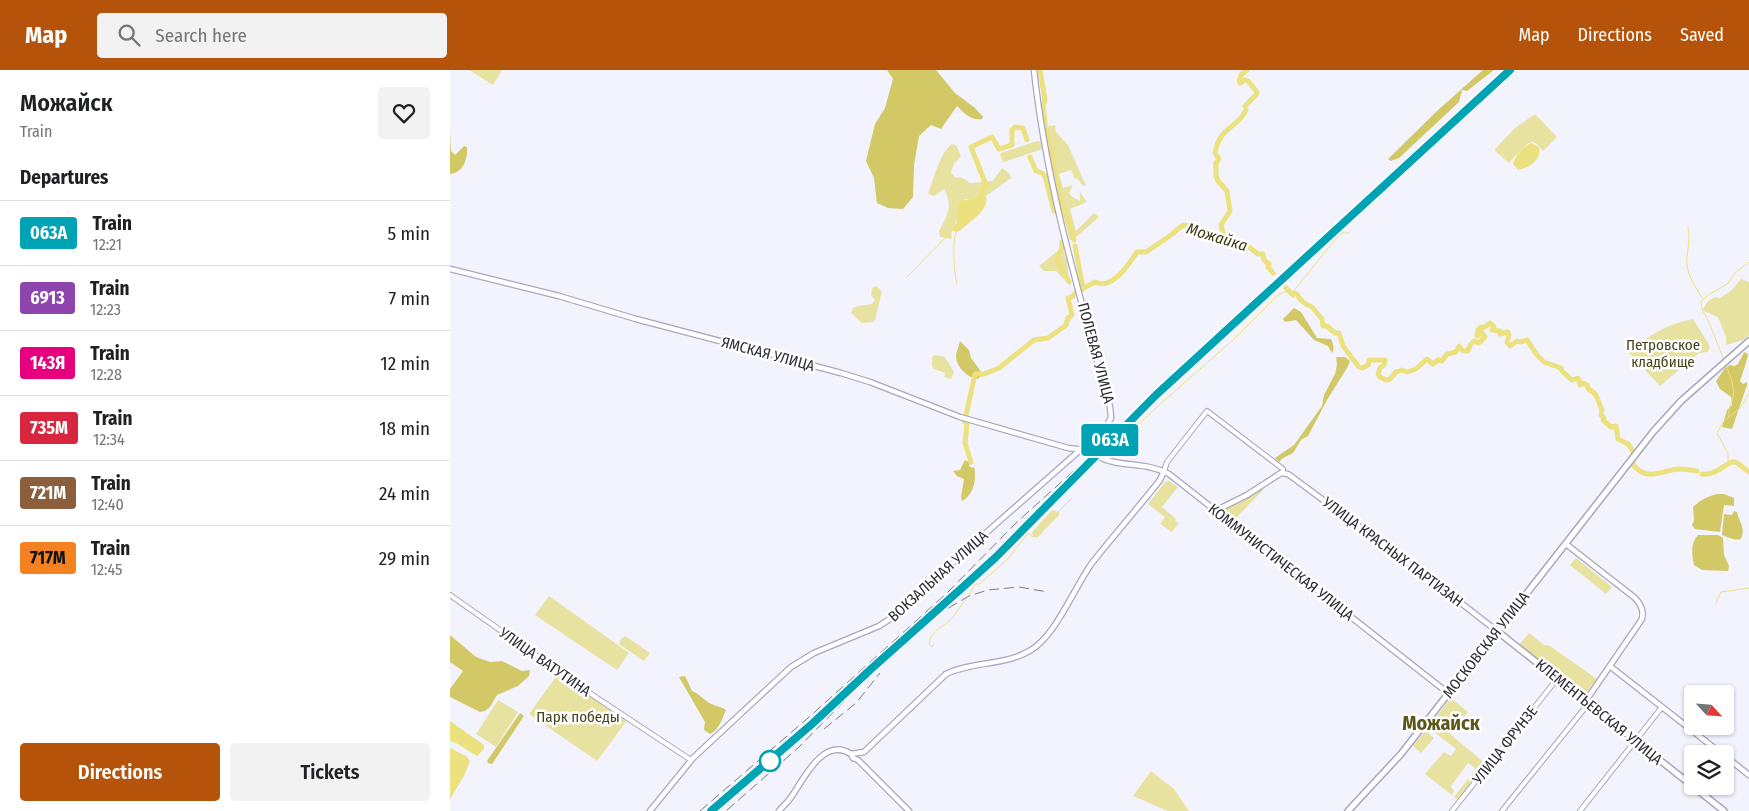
<!DOCTYPE html>
<html lang="en">
<head>
<meta charset="utf-8">
<style>
	:root { --surface:#fff; --page:#f2f2f2; --text:#202124; --muted:#757577; --line:#e0e0e0; --accent:#b45309 }
	body { margin:0; font-family:"Fira Sans Condensed",sans-serif; background:var(--page); color:var(--text); height:100vh; display:flex; flex-direction:column; font-size:19px; white-space:nowrap }
	* { box-sizing:border-box; margin:0 }
	p { font-size:16px; color:var(--muted) }
	.icon { flex:none; width:28px; height:28px; fill:none; stroke:currentColor; stroke-width:2; stroke-linecap:round; stroke-linejoin:round }
	.map { position:relative; flex:1; overflow:hidden }
	.sheet { display:flex; flex-direction:column; background:var(--surface); width:450px }
	.sheet>* { flex:none }
	.badge { padding:0 10px; border-radius:4px; font-size:18px; line-height:32px }
	.needle { width:32px; rotate:116deg }
	.tools { position:absolute; left:1234px; top:615px; display:grid; gap:10px }
	.tools a { display:grid; place-items:center; width:50px; height:50px; border-radius:5px; background:var(--surface); box-shadow:0 1px 4px #0004; font-size:25px }
	.map>.badge { position:absolute; translate:-50% -50%; box-shadow:0 0 0 2px #fff }
	h2 { padding:0 20px; font-size:19px; line-height:45px }
	.round { display:grid; place-items:center; flex:none; width:52px; height:52px; border-radius:5px; background:var(--page) }
	.summary { display:flex; align-items:center; justify-content:space-between; height:85px; padding:0 20px }
	h1 { font-size:24px; font-weight:600; line-height:38px }
	.primary-button { display:flex; gap:10px; margin-top:auto; padding:10px 20px }
	.primary-button a { flex:1; height:58px; border-radius:5px; background:var(--accent); color:#fff; font-size:20px; font-weight:600; line-height:58px; text-align:center }
	.primary-button a+a { background:var(--page); color:var(--text) }
	ul { padding:0; list-style:none }
	li { display:flex; align-items:center; gap:15px; height:65px; padding:0 20px; border-top:1px solid var(--line) }
	li div { flex:1 }
	li b { display:block; font-size:19px }
	li em { font-style:normal }
	li .badge { min-width:55px; font-weight:700; text-align:center }
	header { display:flex; align-items:center; gap:30px; box-sizing:border-box; height:70px; padding:0 25px; background:var(--accent); color:#fff }
	header strong { font-size:24px }
	nav { display:flex; gap:28px; margin-inline-start:auto; font-size:18px }
	.search { width:350px; height:45px; background:var(--page); display:flex; align-items:center; gap:12px; box-sizing:border-box; padding:0 18px; border-radius:5px; color:var(--muted); font-size:19px }
	main { display:flex; flex:1; min-height:0 }
	.map>svg:first-child { display:block }
	.green { fill:#e8e2a0 }
	.forest { fill:#d2c865 }
	.water { fill:#ebe17e }
	.lines { fill:none; stroke-linecap:round; stroke-linejoin:round }
	.stream { stroke:#ebe17e; stroke-width:1 }
	.river { stroke:#ebe17e; stroke-width:5 }
	.tertiary-casing { stroke:#a7a6c0; stroke-width:6 }
	.secondary-casing { stroke:#a7a6c0; stroke-width:7 }
	.primary-casing { stroke:#a7a6c0; stroke-width:8 }
	.tertiary { stroke:#fff; stroke-width:4 }
	.secondary { stroke:#fff; stroke-width:4.5 }
	.primary { stroke:#fff; stroke-width:5 }
	.rail { stroke:#7b7b85; stroke-width:1; stroke-dasharray:10 5; stroke-linecap:butt }
	.line-casing { stroke:#fff; stroke-width:11 }
	.line { stroke:#00a3b4; stroke-width:8 }
	.stop-dot { fill:#fff; stroke:#00a3b4; stroke-width:2.5 }
	.labels { text-anchor:middle; dominant-baseline:central; stroke-width:5; stroke-linejoin:round; paint-order:stroke }
	.park-label { font-size:15px; fill:#474319; stroke:#fff }
	.street-label { font-size:15px; fill:#2b2b35; stroke:#fff }
	.water-label { font-size:16px; font-style:italic; fill:#3f3a10; stroke:#fff }
	.district-label { font-size:20px; font-weight:bold; fill:#5d571b; stroke:#fff }
</style>
</head>
<body>
<header>
<strong>Map</strong>
<div class="search"><svg class="icon" aria-label="search" viewBox="0 0 24 24"><circle cx="10" cy="10" r="6"/><path d="M15 15l6 6"/></svg>Search here</div>
<nav><a>Map</a><a>Directions</a><a>Saved</a></nav>
</header>
<main>
<section class="sheet">
<div class="summary"><div><h1>Можайск</h1><p>Train</p></div><a class="round"><svg class="icon" aria-label="heart" viewBox="0 0 24 24"><path d="M12 20l-8-8c-3-5 5-10 8-4 3-6 11-1 8 4z"/></svg></a></div>
<h2>Departures</h2>
<ul>
<li><span class="badge" style="background:#00a3b4;color:#fff">063А</span><div><b>Train</b><p>12:21</p></div><em>5 min</em></li>
<li><span class="badge" style="background:#8e44ad;color:#fff">6913</span><div><b>Train</b><p>12:23</p></div><em>7 min</em></li>
<li><span class="badge" style="background:#e6007e;color:#fff">143Я</span><div><b>Train</b><p>12:28</p></div><em>12 min</em></li>
<li><span class="badge" style="background:#d7263d;color:#fff">735М</span><div><b>Train</b><p>12:34</p></div><em>18 min</em></li>
<li><span class="badge" style="background:#8b5e3c;color:#fff">721М</span><div><b>Train</b><p>12:40</p></div><em>24 min</em></li>
<li><span class="badge" style="background:#f58220;color:#111">717М</span><div><b>Train</b><p>12:45</p></div><em>29 min</em></li>
</ul>
<div class="primary-button"><a>Directions</a><a>Tickets</a></div>
</section>
<div class="map">
<svg width="1299" height="741" viewBox="0 0 1299 741">
	<rect width="100%" height="100%" fill="#f3f3fe"/>
	<g class="green">
		<path d="M 19,0 L 52,0 L 43,15 Z"/>
		<path d="M 1085,44 L 1107,67 L 1093,81 L 1087,74 L 1083,72 L 1078,73 L 1059,93 L 1046,82 L 1045,79 L 1064,59 Z"/>
		<path d="M 605,55 L 606,62 L 618,75 L 636,116 L 633,116 L 627,108 L 625,109 L 621,100 L 609,104 L 613,118 L 623,115 L 619,123 L 621,126 L 630,131 L 630,122 L 637,132 L 620,139 L 626,161 L 644,143 L 649,147 L 623,170 L 620,170 C 609,132 601,95 596,57 Z"/>
		<path d="M 587,71 L 591,72 L 592,78 L 590,80 L 554,92 L 552,90 L 550,85 L 551,83 Z"/>
		<path d="M 502,74 L 506,75 L 511,86 L 504,94 L 501,102 L 505,107 L 513,108 L 520,113 L 543,111 L 552,98 L 560,104 L 561,108 L 536,126 L 531,124 L 521,129 L 515,129 C 510,140 508,151 501,160 L 502,169 L 490,167 L 489,161 C 498,145 503,136 494,119 L 484,126 L 478,124 C 483,111 490,82 502,74 Z"/>
		<path d="M 610,179 L 613,179 L 617,191 L 619,211 L 618,213 L 606,201 L 594,201 L 589,196 Z"/>
		<path d="M 1291,209 L 1299,212 L 1299,265 L 1293,270 L 1276,275 L 1276,267 L 1268,247 L 1254,241 L 1253,239 L 1257,232 L 1265,227 L 1270,228 L 1282,220 Z"/>
		<path d="M 426,216 L 432,221 L 425,250 L 423,252 L 412,253 L 401,243 L 403,238 L 408,236 L 422,234 L 425,230 L 421,225 L 422,218 Z"/>
		<path d="M 1243,249 L 1260,276 L 1258,282 L 1249,283 L 1210,316 L 1179,283 C 1198,265 1217,254 1243,249 Z"/>
		<path d="M 485,285 L 495,287 L 504,302 L 501,309 L 494,307 L 495,303 L 484,299 L 482,296 L 482,287 Z"/>
		<path d="M 719,411 L 728,417 L 712,437 L 726,449 L 725,451 L 729,453 L 722,462 L 710,454 L 715,447 L 698,434 L 715,412 Z"/>
		<path d="M 812,418 L 813,420 L 784,450 L 772,441 L 791,432 Z"/>
		<path d="M 602,440 L 609,442 L 609,445 L 588,467 L 583,467 L 582,462 Z"/>
		<path d="M 1126,488 L 1162,517 L 1156,524 L 1120,495 Z"/>
		<path d="M 99,526 L 179,583 L 167,600 L 85,545 Z"/>
		<path d="M 1079,563 L 1094,575 L 1100,576 L 1147,609 L 1135,624 L 1132,626 L 1069,575 Z"/>
		<path d="M 175,566 L 200,583 L 194,591 L 169,574 L 171,569 Z"/>
		<path d="M 108,604 L 177,650 L 147,691 L 79,644 Z"/>
		<path d="M 1001,628 L 1018,642 L 1014,647 L 1009,644 L 1004,650 L 1008,653 L 1000,664 L 1037,695 L 1008,730 L 1004,727 L 1026,699 L 1018,693 L 1001,716 L 1004,721 L 1002,725 L 975,704 L 994,682 L 1001,686 L 1006,679 L 980,659 L 977,662 L 984,668 L 971,683 L 963,676 Z"/>
		<path d="M 48,630 L 68,642 L 46,677 L 26,664 Z"/>
		<path d="M 701,701 L 724,719 L 739,741 L 718,741 L 683,726 Z"/>
	</g>
	<g class="forest">
		<path d="M 437,0 L 486,0 L 505,23 L 525,38 L 533,47 L 532,49 C 521,51 514,43 507,36 L 491,59 L 481,55 L 469,66 L 464,95 L 463,127 L 453,139 L 438,138 L 427,133 L 424,108 L 416,91 L 425,54 L 435,38 L 443,9 Z"/>
		<path d="M 1033,0 L 1044,0 L 1017,21 L 1012,20 L 1009,32 L 949,88 L 941,91 L 938,89 L 987,41 Z"/>
		<path d="M 0,62 L 1,81 L 5,85 L 14,76 L 17,77 C 18,89 13,103 0,104 Z"/>
		<path d="M 844,238 L 851,242 L 867,268 L 881,269 C 883,274 885,279 882,283 L 878,276 L 864,270 L 846,250 L 835,252 L 833,249 Z"/>
		<path d="M 510,271 L 519,280 L 521,288 L 530,300 L 531,306 L 528,309 C 518,308 507,298 506,287 C 506,282 509,276 510,271 Z"/>
		<path d="M 1294,282 L 1298,284 L 1296,293 L 1290,311 L 1293,314 L 1297,312 L 1297,315 L 1282,359 L 1272,357 L 1277,340 L 1282,335 L 1282,331 L 1281,327 L 1270,319 L 1266,311 L 1275,298 L 1280,295 L 1285,296 L 1288,294 Z"/>
		<path d="M 886,287 L 895,287 L 900,291 L 897,298 L 877,330 L 858,366 L 851,370 L 843,383 L 833,388 L 829,392 L 825,388 L 844,375 L 872,336 L 874,325 L 885,304 L 887,295 Z"/>
		<path d="M 515,390 L 520,393 L 519,396 L 522,398 L 524,397 C 527,408 524,425 512,431 L 511,427 L 514,409 L 507,406 L 503,401 L 510,400 Z"/>
		<path d="M 1268,424 L 1274,424 L 1284,428 L 1284,436 L 1274,435 L 1270,462 L 1245,459 L 1242,455 L 1244,450 L 1243,437 C 1251,430 1257,426 1268,424 Z"/>
		<path d="M 1284,441 L 1287,442 C 1289,452 1296,458 1291,469 C 1283,471 1279,467 1272,465 L 1274,444 L 1282,445 Z"/>
		<path d="M 1248,465 L 1268,465 L 1273,468 L 1274,485 L 1279,496 L 1278,501 L 1252,500 L 1244,495 C 1242,485 1240,473 1248,465 Z"/>
		<path d="M 0,565 L 26,587 L 40,592 L 52,591 L 72,601 L 80,600 L 79,606 L 68,616 L 47,625 L 40,637 L 35,641 L 30,642 L 0,627 L 0,619 L 13,601 L 0,592 Z"/>
		<path d="M 235,606 L 242,621 C 250,624 255,632 264,635 C 269,637 272,637 276,640 C 272,649 269,660 260,664 L 254,660 L 255,652 L 229,607 Z"/>
		<path d="M 70,643 L 74,646 L 42,694 L 38,693 L 37,691 Z"/>
	</g>
	<g class="water">
		<path d="M 1081,73 L 1089,77 C 1092,90 1079,98 1068,100 L 1063,94 C 1065,86 1074,76 1081,73 Z"/>
		<path d="M 531,124 L 536,126 C 540,140 520,151 511,160 L 507,162 L 500,160 L 507,152 L 508,135 L 511,131 L 521,129 Z"/>
		<path d="M 0,651 L 34,675 L 34,679 L 27,686 L 6,673 L 0,671 Z"/>
		<path d="M 0,678 L 16,686 L 20,691 L 14,706 L 0,729 Z"/>
	</g>
	<g class="lines">
		<g class="stream">
			<path d="M 1238,158 C 1241,171 1236,182 1237,195 C 1238,207 1246,217 1252,228"/>
			<path d="M 506,161 C 502,175 504,201 507,214"/>
			<path d="M 457,207 L 502,161"/>
			<path d="M 842,223 L 888,166 L 892,163 L 899,163"/>
			<path d="M 1273,288 C 1269,277 1265,268 1261,257 C 1258,248 1251,242 1251,232 L 1259,224 L 1266,221 L 1278,213 L 1285,203 L 1299,192"/>
			<path d="M 1276,296 C 1280,304 1285,318 1283,327 C 1281,334 1278,340 1279,347 L 1273,352 L 1267,363 L 1278,384 L 1278,393"/>
			<path d="M 1291,337 L 1299,323"/>
			<path d="M 1279,347 L 1290,338"/>
			<path d="M 655,386 L 708,336 L 784,269 L 828,225 L 839,220"/>
			<path d="M 519,525 L 525,514 L 529,514 L 558,489 L 578,463 L 583,467 L 622,428"/>
			<path d="M 1266,533 L 1271,522 L 1299,518"/>
			<path d="M 484,574 L 482,577 L 479,574 C 480,560 496,556 504,546 C 508,540 511,535 516,529"/>
		</g>
		<g class="river">
			<path d="M 590,0 L 595,30 L 593,35 L 595,53"/>
			<path d="M 795,36 L 806,25 L 807,22 L 798,11 L 795,10 L 790,13 L 789,11 L 791,5 L 797,0"/>
			<path d="M 596,57 L 609,124 L 624,170"/>
			<path d="M 580,87 L 586,101 L 592,103 L 595,106 L 604,141"/>
			<path d="M 531,124 L 536,115 L 521,77 L 542,67 L 549,79 L 562,75 L 562,60 L 565,57 L 573,58 L 577,70"/>
			<path d="M 774,167 L 771,155 L 780,141 L 777,121 L 768,111 L 766,106 L 766,93 L 769,89 L 765,83 C 769,57 788,58 796,40"/>
			<path d="M 612,172 L 612,178 L 606,190 L 614,202 L 619,212"/>
			<path d="M 625,176 L 633,218"/>
			<path d="M 836,218 L 843,225 L 845,223 L 848,225 C 849,230 857,235 862,237 L 872,249 L 873,256 L 877,256 L 885,263 L 889,263 L 893,276 L 909,297 L 912,298 L 918,295 L 919,290 L 935,290 L 934,295 L 930,298 L 928,304 L 930,307 L 936,310 L 940,309 L 946,302 L 952,300 L 957,302 L 966,299 L 977,289 L 983,294 L 988,290 L 992,291 L 997,284 L 1006,282 L 1009,276 L 1013,281 L 1018,281 L 1020,275 L 1024,271 L 1029,273 L 1035,267 L 1032,263 L 1027,266 L 1028,260 L 1031,257 L 1033,258 L 1040,253 L 1044,257 L 1042,260 L 1050,261 L 1050,264 L 1058,262 L 1059,265 L 1057,272 L 1060,276 L 1067,271 L 1070,272 L 1077,270 L 1087,285 L 1094,292 L 1111,298 L 1112,301 L 1122,310 L 1128,308 L 1130,315 L 1133,313 L 1137,315 L 1139,320 C 1148,322 1148,333 1152,340 L 1151,345 L 1154,348 L 1153,350 L 1161,357 L 1166,356 L 1168,369 L 1178,374 L 1183,381 L 1183,395 C 1198,411 1208,402 1227,399 C 1233,399 1241,400 1247,401"/>
			<path d="M 632,219 L 645,212 C 662,221 679,194 687,182 L 696,182 L 721,165 L 733,155 L 742,156 L 767,169 L 776,166 L 784,173 L 794,173 L 808,184 L 813,184 L 814,190 L 819,194 L 818,197 L 823,203"/>
			<path d="M 516,345 L 525,304 L 534,304 L 549,298 L 584,270 L 598,268 L 612,258 L 616,255 L 618,248 L 622,245 L 618,228 L 622,227 L 626,222"/>
			<path d="M 514,351 L 517,354 L 515,373 L 521,392"/>
			<path d="M 1252,404 C 1264,406 1272,396 1282,392 L 1286,392 L 1299,402"/>
		</g>
		<g class="tertiary-casing">
			<g id="tertiary">
				<path d="M 714,401 L 717,392 L 757,341 L 833,399 L 833,402"/>
				<path d="M 0,525 L 147,628 L 241,690"/>
				<path d="M 1002,741 L 1107,609"/>
				<path d="M 1052,741 L 1138,634"/>
				<path d="M 1130,741 L 1212,637"/>
			</g>
		</g>
		<g class="secondary-casing">
			<g id="secondary">
				<path d="M 0,199 L 109,226 L 186,249 L 391,303 L 420,312 L 510,347 L 618,378 L 643,381 L 641,376 L 642,371"/>
				<path d="M 647,386 C 669,398 695,391 719,404 L 998,623"/>
				<path d="M 769,443 L 769,440 L 771,438 L 797,425 L 831,403 L 838,404 L 980,509 L 1047,561"/>
				<path d="M 1116,474 L 1185,528 C 1191,534 1194,541 1192,549 L 1135,632"/>
				<path d="M 1161,597 L 1272,684"/>
				<path d="M 401,684 L 414,682 L 496,604 C 522,591 556,596 581,580 C 606,565 624,518 642,493 C 664,465 688,438 710,410 L 714,401"/>
				<path d="M 401,684 L 403,688 L 408,690 L 459,741"/>
				<path d="M 1275,686 L 1299,705"/>
				<path d="M 200,741 L 243,688 L 341,597 L 364,583 L 429,556 L 443,547 L 529,469 L 655,358 L 661,348 L 660,337 C 630,226 596,115 584,0"/>
				<path d="M 329,741 C 333,736 338,732 342,726 C 354,708 374,666 401,684"/>
			</g>
		</g>
		<g class="primary-casing">
			<g id="primary">
				<path d="M 1047,561 L 1274,741"/>
				<path d="M 898,741 L 951,684 L 1203,362 L 1231,331 L 1299,271"/>
			</g>
		</g>
		<use href="#tertiary" class="tertiary"/>
		<use href="#secondary" class="secondary"/>
		<use href="#primary" class="primary"/>
		<g class="rail">
			<path d="M 517,514 L 546,487 L 599,432"/>
			<path d="M 374,659 L 406,633 L 430,603"/>
			<path d="M 345,670 L 375,643"/>
			<path d="M 277,740 L 348,678 L 416,609 L 490,543 L 519,526 L 538,520 L 569,517 L 598,522"/>
			<path d="M 250,741 L 358,648 L 496,524 L 567,452 L 638,388 L 704,324 L 1057,0"/>
		</g>
	</g>
	<g class="lines">
		<g class="line-casing">
			<path id="line" d="M 261,741 L 362,654 L 421,599 L 513,517 L 546,487 L 706,325 L 1060,0"/>
		</g>
		<use href="#line" class="line"/>
	</g>
	<circle class="stop-dot" cx="320" cy="691" r="10"/>
	<g class="labels">
		<g class="park-label">
			<text x="1213" y="275">Петровское<tspan x="1213" dy="17">кладбище</tspan></text>
			<text x="128" y="647">Парк победы</text>
		</g>
		<g class="street-label">
			<text transform="translate(646 283) rotate(75)">ПОЛЕВАЯ УЛИЦА</text>
			<text transform="translate(318 284) rotate(15)">ЯМСКАЯ УЛИЦА</text>
			<text transform="translate(943 482) rotate(37)">УЛИЦА КРАСНЫХ ПАРТИЗАН</text>
			<text transform="translate(831 492) rotate(38)">КОММУНИСТИЧЕСКАЯ УЛИЦА</text>
			<text transform="translate(488 506) rotate(-42)">ВОКЗАЛЬНАЯ УЛИЦА</text>
			<text transform="translate(1036 575) rotate(-52)">МОСКОВСКАЯ УЛИЦА</text>
			<text transform="translate(95 592) rotate(35)">УЛИЦА ВАТУТИНА</text>
			<text transform="translate(1149 642) rotate(39)">КЛЕМЕНТЬЕВСКАЯ УЛИЦА</text>
			<text transform="translate(1055 675) rotate(-52)">УЛИЦА ФРУНЗЕ</text>
		</g>
		<g class="water-label">
			<text transform="translate(767 167) rotate(17)">Можайка</text>
		</g>
		<g class="district-label">
			<text x="991" y="653">Можайск</text>
		</g>
	</g>
</svg>
<div class="tools">
<a><svg class="needle" viewBox="-14 -14 28 28"><path d="M0-13l5 13h-10z" fill="#e53935"/><path d="M0 13l5-13h-10z" fill="#757577"/></svg></a>
<a><svg class="icon" aria-label="layers" viewBox="0 0 24 24"><path d="M12 4l9 5-9 5-9-5zM3 14l9 5 9-5"/></svg></a>
</div>
<b class="badge" style="left:660px;top:370px;background:#00a3b4;color:#fff">063А</b>
</div>
</main>
</body>
</html>
